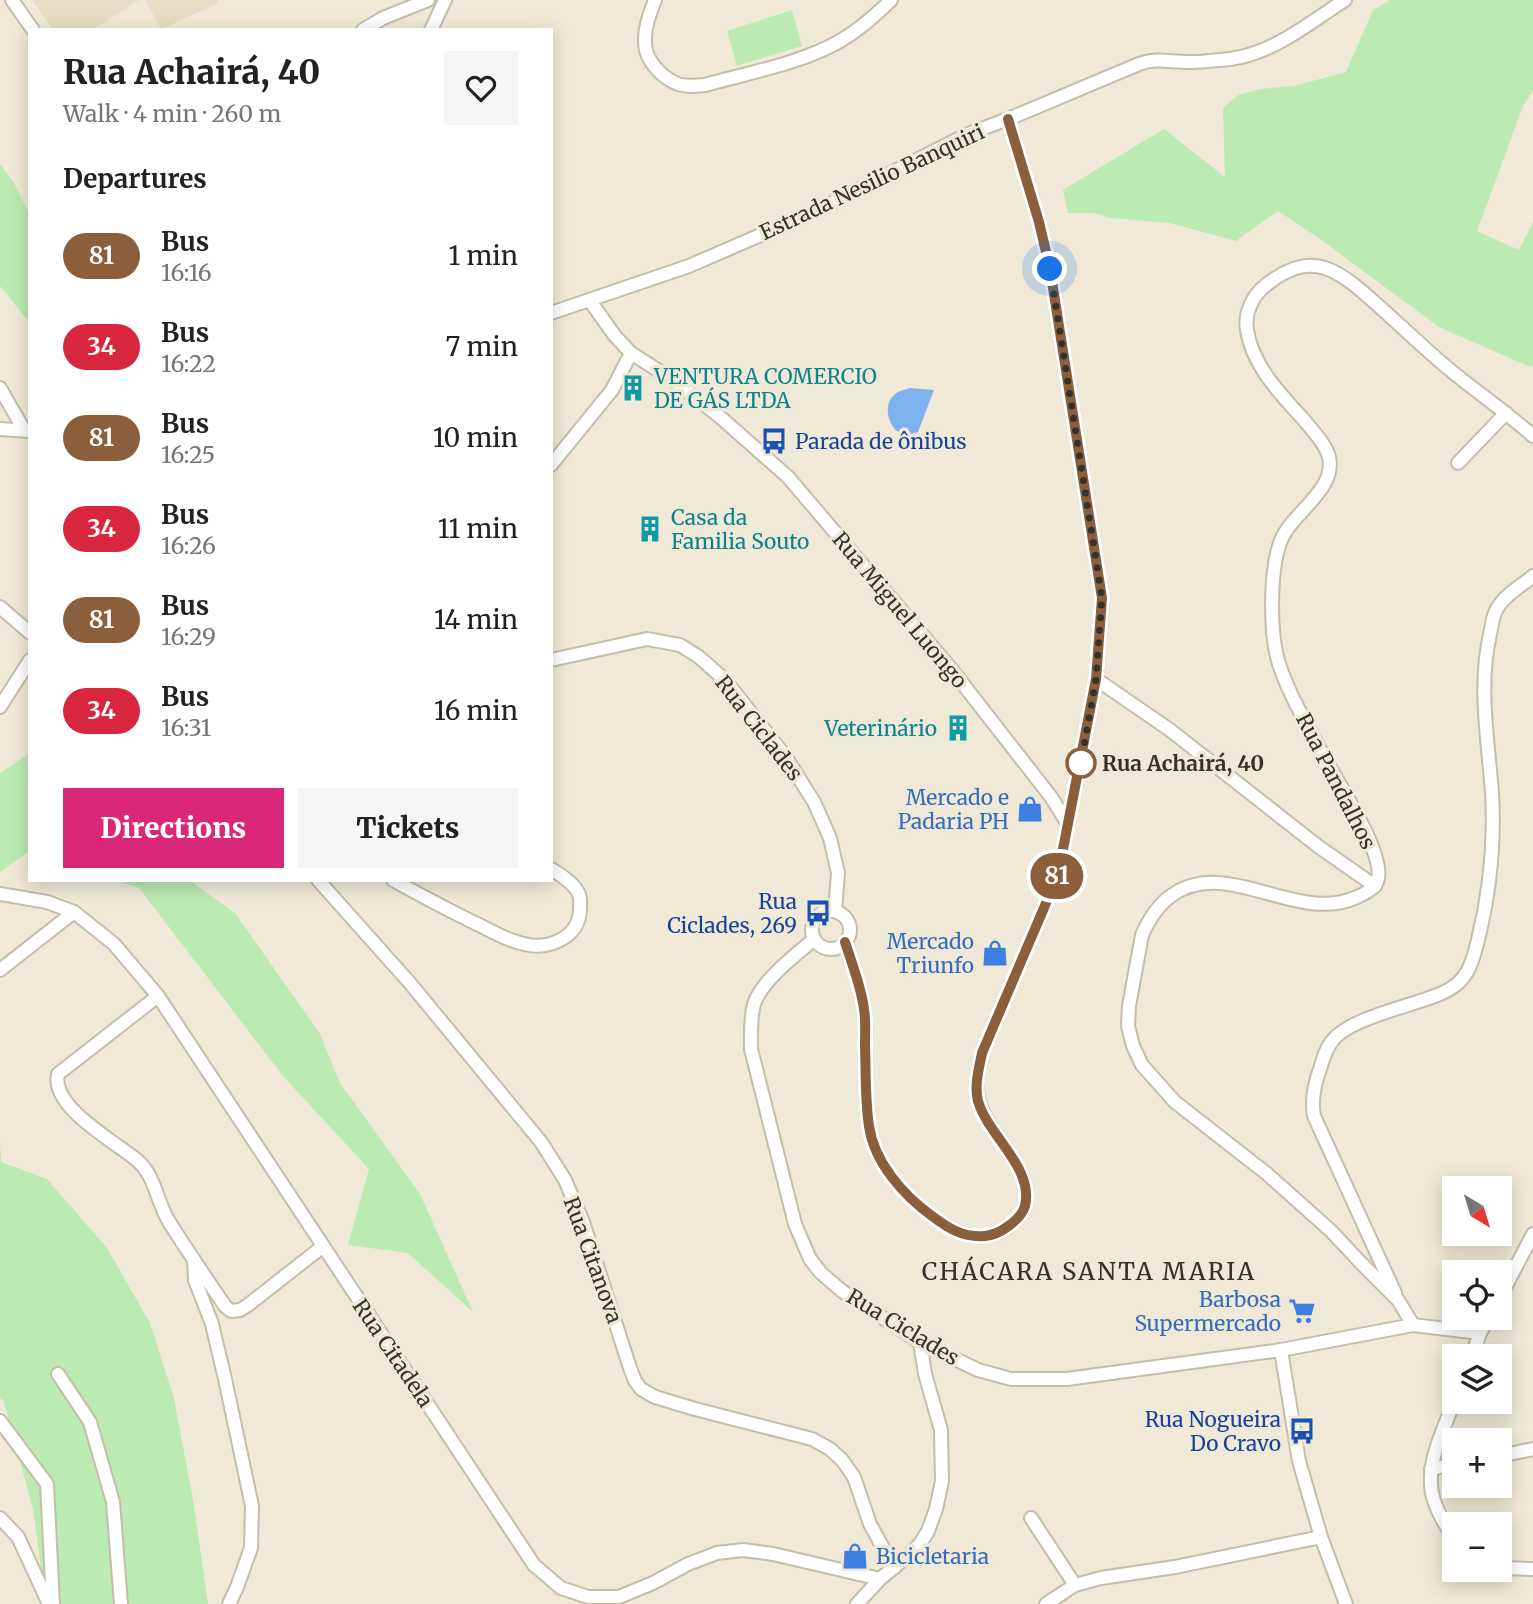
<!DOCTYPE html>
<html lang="en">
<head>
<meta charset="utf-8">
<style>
	:root { --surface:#fff; --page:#f6f6f6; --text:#222; --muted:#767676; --accent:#db2777 }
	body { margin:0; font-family:Merriweather,serif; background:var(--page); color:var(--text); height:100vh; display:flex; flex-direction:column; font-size:26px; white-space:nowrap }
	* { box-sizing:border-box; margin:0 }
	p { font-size:23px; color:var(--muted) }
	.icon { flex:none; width:38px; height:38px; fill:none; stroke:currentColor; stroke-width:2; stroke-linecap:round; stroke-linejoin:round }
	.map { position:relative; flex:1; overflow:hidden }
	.sheet { position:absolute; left:28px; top:28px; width:525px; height:854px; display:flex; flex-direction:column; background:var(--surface); border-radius:0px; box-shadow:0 4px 18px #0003 }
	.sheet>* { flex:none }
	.badge { padding:0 14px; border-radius:23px; font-size:24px; line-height:46px }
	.needle { width:46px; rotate:142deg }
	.buttons { position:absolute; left:1442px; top:1176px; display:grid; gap:14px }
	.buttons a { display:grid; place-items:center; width:70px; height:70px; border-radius:0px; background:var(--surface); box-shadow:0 4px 18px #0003; font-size:35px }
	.you { position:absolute; width:35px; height:35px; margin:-18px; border:5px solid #fff; border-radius:50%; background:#1a73e8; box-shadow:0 0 0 10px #1a73e833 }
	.map>.badge { position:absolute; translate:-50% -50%; box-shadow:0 0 0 4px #fff }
	h2 { padding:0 35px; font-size:26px; line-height:63px }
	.round { display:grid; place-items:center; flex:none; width:74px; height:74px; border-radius:0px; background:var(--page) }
	.overview { display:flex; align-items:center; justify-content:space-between; height:119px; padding:0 35px }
	h1 { font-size:33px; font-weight:800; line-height:52px }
	.cta { display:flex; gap:14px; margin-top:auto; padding:14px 35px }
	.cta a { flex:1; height:80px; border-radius:0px; background:var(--accent); color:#fff; font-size:28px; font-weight:800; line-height:80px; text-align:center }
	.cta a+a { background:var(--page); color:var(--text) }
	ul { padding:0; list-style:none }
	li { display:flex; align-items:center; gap:21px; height:91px; padding:0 35px }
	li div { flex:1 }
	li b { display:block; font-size:26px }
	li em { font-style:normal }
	li .badge { min-width:77px; font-weight:700; text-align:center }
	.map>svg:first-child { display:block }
	.built { fill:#e6ddc4 }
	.green { fill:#bbeab3 }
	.water { fill:#7db2ee }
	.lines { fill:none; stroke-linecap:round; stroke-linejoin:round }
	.minor-casing { stroke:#c4bdac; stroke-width:16 }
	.minor { stroke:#fff; stroke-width:12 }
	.line-casing { stroke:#fff; stroke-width:16 }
	.line { stroke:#8b5e3c; stroke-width:10 }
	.walk { stroke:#34322b; stroke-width:7; stroke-dasharray:0 12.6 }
	.stop-dot { fill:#fff; stroke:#8b5e3c; stroke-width:3.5 }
	.labels { text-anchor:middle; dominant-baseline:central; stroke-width:7; stroke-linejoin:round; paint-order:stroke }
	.street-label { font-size:21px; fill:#34322b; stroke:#f0e9d7 }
	.culture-label { font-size:21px; fill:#0d838f; stroke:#f0e9d7; text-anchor:start }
	.transit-label { font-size:21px; fill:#164399; stroke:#f0e9d7; text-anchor:end }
	.stop-label { font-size:21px; font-weight:bold; fill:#34322b; stroke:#f0e9d7; text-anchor:start }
	.shop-label { font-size:21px; fill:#366cbe; stroke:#f0e9d7; text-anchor:end }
	.quarter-label { font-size:24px; letter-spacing:2px; fill:#34322b; stroke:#f0e9d7 }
</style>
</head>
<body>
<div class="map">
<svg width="1533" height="1604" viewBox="0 0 1533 1604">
	<rect width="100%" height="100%" fill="#f0e9d7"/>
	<g class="built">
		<path d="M 32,0 L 139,0 L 92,30 L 53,30 Z"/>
		<path d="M 145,0 L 217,0 L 219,3 L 161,29 Z"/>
	</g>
	<g class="green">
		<path d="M 1390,0 L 1533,0 L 1533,91 L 1523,106 L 1477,231 L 1519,250 L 1533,222 L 1533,366 L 1530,367 L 1439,327 L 1320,239 L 1278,211 L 1236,241 L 1170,223 L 1111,218 L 1094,213 L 1068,213 L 1063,190 L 1164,129 L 1225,177 L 1223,108 L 1238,95 L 1260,89 L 1294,86 L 1346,72 L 1373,10 Z"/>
		<path d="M 792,10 L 802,46 L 737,66 L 727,31 Z"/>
		<path d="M 0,164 L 14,183 L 30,215 L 30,323 L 0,286 Z"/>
		<path d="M 30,753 L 30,852 L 28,852 L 0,872 L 0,773 Z"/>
		<path d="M 114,880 L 189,880 L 235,913 L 320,1034 L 340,1083 L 420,1194 L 473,1312 L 408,1253 L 348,1245 L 369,1169 L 283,1076 L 139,888 Z"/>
		<path d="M 0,1141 L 1,1162 L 47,1179 L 107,1248 L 150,1323 L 174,1398 L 194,1506 L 208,1604 L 46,1604 L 33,1509 L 4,1402 L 0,1398 Z"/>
	</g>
	<path class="water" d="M 910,388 L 934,390 L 918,432 L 908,436 C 905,434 901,433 897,431 C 887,422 884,404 894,395 C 898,391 904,390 910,388 Z"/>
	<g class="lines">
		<g class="minor-casing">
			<g id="minor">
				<path d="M 12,0 L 33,30"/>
				<path d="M 655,0 C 650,13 644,28 645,43 C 645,60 662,78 678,84 C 687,87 696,86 705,85 C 748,73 802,63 840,41 C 857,31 877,14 891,0"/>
				<path d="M 363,30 L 383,18 L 428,0"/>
				<path d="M 431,30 L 445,0"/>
				<path d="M 590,301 L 615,336 L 631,353 L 673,380 L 719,416 L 788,477 L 952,670 L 1051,797 L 1068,824"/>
				<path d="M 551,313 L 689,266 L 818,210 L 968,134 L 1008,119 L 1139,64 C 1157,57 1173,63 1192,62 C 1205,62 1218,60 1230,59 C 1274,53 1309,23 1345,0"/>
				<path d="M 0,388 L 24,430"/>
				<path d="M 0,429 L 29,431"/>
				<path d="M 1458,463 L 1506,413"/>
				<path d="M 551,465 L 612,390 L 631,353"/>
				<path d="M 0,607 L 30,633"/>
				<path d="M 551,660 L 647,639 L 680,645 L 699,657 L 725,680 L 785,756 L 814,802 L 830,838 L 838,873 L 835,911"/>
				<path d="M 1096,679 L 1170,730 L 1319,847 L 1375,886"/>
				<path d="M 0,707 L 30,660"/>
				<path d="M 318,880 L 409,982 L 541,1142 L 565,1180 L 583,1222 L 630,1368 L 635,1381 L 641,1389 L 655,1397 L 695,1409 L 812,1439 L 830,1449 L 842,1460 L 854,1477 L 870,1524 L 894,1568"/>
				<path d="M 393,880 C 422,896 450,911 479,925 C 494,932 508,941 524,944 C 548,950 579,938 580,910 C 580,904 581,899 579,894 C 574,883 561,875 551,869"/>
				<path d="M 0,894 L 47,902 L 74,912 L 114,944 L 158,996 L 534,1565 L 561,1588 L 588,1597 L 619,1597 L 653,1583 L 688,1564 L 717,1553 L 743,1550 L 773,1554 L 880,1579"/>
				<circle cx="831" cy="930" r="19"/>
				<path d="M 814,939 C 795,956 762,980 754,1004 C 750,1019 751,1034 751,1049 L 795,1224 L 810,1259 L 821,1273 L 842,1291 L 863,1305 L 920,1342 L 978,1370 L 1011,1379 L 1067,1379 L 1281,1350 L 1413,1325 L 1480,1333"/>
				<path d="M 845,942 C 852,964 861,986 864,1009 C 866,1021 865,1034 865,1046 C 866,1072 865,1100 869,1126 C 874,1162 903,1195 932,1216 C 949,1228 963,1238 985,1236 C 999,1235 1022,1220 1025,1206 C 1034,1167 988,1136 979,1101 C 974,1085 979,1069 982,1053 L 1058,875 L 1096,679 L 1101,616 L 1102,598 L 1050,269 L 1039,222 L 1008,119"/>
				<path d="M 0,970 L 74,912"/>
				<path d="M 158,996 L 58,1074 C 50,1108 118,1143 139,1162 C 155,1177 157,1201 168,1220 C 186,1249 206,1278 225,1306 L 231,1311 L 240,1310 L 248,1305 L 322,1247"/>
				<path d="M 194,1260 L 195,1280 L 212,1324 L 225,1379 L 252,1506 L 251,1548 L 237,1587 L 229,1604"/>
				<path d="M 1395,1293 L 1314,1116 C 1311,1099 1314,1085 1320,1069 C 1323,1059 1326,1048 1333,1040 C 1348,1020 1405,1007 1429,998 C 1442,994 1457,987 1465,975 C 1472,966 1475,951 1478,940 C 1490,891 1495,843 1492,793 C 1488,739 1478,687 1490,634 C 1492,627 1492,619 1495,613 C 1501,597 1520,587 1533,576"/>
				<path d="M 1500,1297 L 1533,1234"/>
				<path d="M 1413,1325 L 1398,1300 L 1361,1263 L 1331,1231 L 1266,1173 L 1175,1102 L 1142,1065 L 1133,1046 L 1128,1026 L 1129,1006 L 1142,935 C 1149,919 1158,905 1172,895 C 1228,856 1297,925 1357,897 C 1364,894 1374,889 1377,882 C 1388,856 1335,779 1323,755 C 1308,726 1285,688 1277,657 C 1270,628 1270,571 1280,543 C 1289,514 1337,491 1329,457 C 1325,443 1313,431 1304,420 C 1281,395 1252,365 1247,330 C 1244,313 1253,295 1266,285 C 1282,272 1304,261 1325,268 C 1346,275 1365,294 1382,309 C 1402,327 1422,346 1443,364 C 1472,389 1504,410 1533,436"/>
				<path d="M 1281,1350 L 1299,1461 L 1321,1537 L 1346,1604"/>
				<path d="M 1472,1356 L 1480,1333 L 1489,1318"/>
				<path d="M 58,1374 L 90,1422 L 113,1502 L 121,1604"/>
				<path d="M 1454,1402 C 1444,1429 1426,1462 1432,1493 C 1435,1509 1445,1525 1454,1538"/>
				<path d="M 0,1421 L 47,1484 L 53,1604"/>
				<path d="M 1500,1456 L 1533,1449"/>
				<path d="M 1431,1469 L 1454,1464"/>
				<path d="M 0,1518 L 18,1537 L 49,1604"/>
				<path d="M 1031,1518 L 1075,1585"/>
				<path d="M 1500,1566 L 1505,1568 L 1533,1569"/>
				<path d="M 857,1604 L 880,1579 L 911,1553 L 920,1544 L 928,1531 L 936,1509 L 942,1481 L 941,1430 L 925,1374 L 920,1342"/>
				<path d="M 1046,1604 L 1075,1585 L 1101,1578 L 1175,1567 L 1321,1537"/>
			</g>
		</g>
		<use href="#minor" class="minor"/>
	</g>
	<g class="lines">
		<g class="line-casing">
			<path id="line" d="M 845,942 C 852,964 861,986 864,1009 C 866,1021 865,1034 865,1046 C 866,1072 865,1100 869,1126 C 874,1162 903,1195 932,1216 C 948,1228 963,1238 985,1236 C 999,1235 1021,1220 1025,1206 C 1034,1167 988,1136 978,1101 C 974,1085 979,1069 982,1053 L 1058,875 L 1096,679 L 1102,598 L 1050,269 L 1039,222 L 1008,119"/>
		</g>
		<use href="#line" class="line"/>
		<path class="walk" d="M 1050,269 L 1102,598 L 1096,679 L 1080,768 L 1081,763"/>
	</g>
	<defs>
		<g id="building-bare" transform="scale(2.1)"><path d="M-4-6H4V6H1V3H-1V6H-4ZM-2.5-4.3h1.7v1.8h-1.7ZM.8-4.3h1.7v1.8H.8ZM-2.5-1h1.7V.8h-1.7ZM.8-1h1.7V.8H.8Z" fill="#0f9aa8" stroke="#f0e9d7" stroke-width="2.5" paint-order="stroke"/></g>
		<g id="bus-bare" transform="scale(2.1)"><path d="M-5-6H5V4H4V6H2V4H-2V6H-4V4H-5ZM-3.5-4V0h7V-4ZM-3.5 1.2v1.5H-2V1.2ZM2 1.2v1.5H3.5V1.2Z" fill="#1a4fb4" stroke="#f0e9d7" stroke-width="2.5" paint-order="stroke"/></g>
		<g id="shop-bare" transform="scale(2.1)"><path d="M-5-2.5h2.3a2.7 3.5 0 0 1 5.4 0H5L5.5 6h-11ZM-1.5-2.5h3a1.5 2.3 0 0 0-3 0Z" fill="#3f7fe0" stroke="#f0e9d7" stroke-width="2.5" paint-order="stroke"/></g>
		<g id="supermarket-bare" transform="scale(2.1)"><path d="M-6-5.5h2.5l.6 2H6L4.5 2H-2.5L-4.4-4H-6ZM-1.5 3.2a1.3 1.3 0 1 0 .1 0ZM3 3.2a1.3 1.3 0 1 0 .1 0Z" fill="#3f7fe0" stroke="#f0e9d7" stroke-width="2.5" paint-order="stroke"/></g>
	</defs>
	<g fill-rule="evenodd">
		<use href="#building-bare" x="633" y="388"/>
		<use href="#bus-bare" x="774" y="441"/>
		<use href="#building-bare" x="650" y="529"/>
		<use href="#building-bare" x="958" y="728"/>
		<use href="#shop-bare" x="1030" y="809"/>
		<use href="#bus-bare" x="818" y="913"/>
		<use href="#shop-bare" x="995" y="953"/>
		<use href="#supermarket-bare" x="1302" y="1311"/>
		<use href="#bus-bare" x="1302" y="1431"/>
		<use href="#shop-bare" x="855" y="1556"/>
	</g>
	<circle class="stop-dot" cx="1081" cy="763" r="14"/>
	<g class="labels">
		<g class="street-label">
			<text transform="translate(872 182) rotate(-25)">Estrada Nesilio Banquiri</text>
			<text transform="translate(900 610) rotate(50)">Rua Miguel Luongo</text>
			<text transform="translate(759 728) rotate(52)">Rua Ciclades</text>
			<text transform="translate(1336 781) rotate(63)">Rua Pandalhos</text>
			<text transform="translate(593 1260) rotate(70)">Rua Citanova</text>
			<text transform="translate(903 1327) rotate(31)">Rua Ciclades</text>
			<text transform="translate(393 1353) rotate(56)">Rua Citadela</text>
		</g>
		<g class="culture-label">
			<text x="654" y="376">VENTURA COMERCIO<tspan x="654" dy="24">DE GÁS LTDA</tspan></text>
			<text x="671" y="517">Casa da<tspan x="671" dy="24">Familia Souto</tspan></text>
			<text x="937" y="728" text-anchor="end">Veterinário</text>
		</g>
		<g class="transit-label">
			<text x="795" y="441" text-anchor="start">Parada de ônibus</text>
			<text x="797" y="901">Rua<tspan x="797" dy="24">Ciclades, 269</tspan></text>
			<text x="1281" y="1419">Rua Nogueira<tspan x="1281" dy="24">Do Cravo</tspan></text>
		</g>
		<g class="stop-label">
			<text x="1102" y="763">Rua Achairá, 40</text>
		</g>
		<g class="shop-label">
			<text x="1009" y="797">Mercado e<tspan x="1009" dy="24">Padaria PH</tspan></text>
			<text x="974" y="941">Mercado<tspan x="974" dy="24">Triunfo</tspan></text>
			<text x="1281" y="1299">Barbosa<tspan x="1281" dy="24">Supermercado</tspan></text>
			<text x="876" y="1556" text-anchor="start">Bicicletaria</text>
		</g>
		<g class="quarter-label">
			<text x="1089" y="1271">CHÁCARA SANTA MARIA</text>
		</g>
	</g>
</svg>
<div class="buttons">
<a><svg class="needle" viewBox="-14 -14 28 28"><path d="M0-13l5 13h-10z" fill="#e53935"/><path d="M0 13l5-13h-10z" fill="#767676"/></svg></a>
<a><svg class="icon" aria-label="locate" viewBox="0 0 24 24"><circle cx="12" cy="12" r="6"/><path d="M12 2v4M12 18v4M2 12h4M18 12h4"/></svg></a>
<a><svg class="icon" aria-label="layers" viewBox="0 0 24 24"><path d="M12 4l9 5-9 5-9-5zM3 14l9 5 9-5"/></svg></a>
<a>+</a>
<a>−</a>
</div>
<div class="you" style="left:1050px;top:269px"></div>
<b class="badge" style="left:1057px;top:876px;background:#8b5e3c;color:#fff">81</b>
<section class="sheet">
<div class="overview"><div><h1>Rua Achairá, 40</h1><p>Walk · 4 min · 260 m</p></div><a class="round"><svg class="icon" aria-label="heart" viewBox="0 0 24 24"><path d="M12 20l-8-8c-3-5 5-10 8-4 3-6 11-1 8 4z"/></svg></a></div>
<h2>Departures</h2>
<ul>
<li><span class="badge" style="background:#8b5e3c;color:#fff">81</span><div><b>Bus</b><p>16:16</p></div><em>1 min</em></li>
<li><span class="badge" style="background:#d7263d;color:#fff">34</span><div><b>Bus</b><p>16:22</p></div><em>7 min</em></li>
<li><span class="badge" style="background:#8b5e3c;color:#fff">81</span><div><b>Bus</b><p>16:25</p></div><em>10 min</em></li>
<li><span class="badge" style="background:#d7263d;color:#fff">34</span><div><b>Bus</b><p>16:26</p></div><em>11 min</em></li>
<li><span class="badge" style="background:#8b5e3c;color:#fff">81</span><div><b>Bus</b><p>16:29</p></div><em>14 min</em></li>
<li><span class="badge" style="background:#d7263d;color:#fff">34</span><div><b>Bus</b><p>16:31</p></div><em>16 min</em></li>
</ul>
<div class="cta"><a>Directions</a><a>Tickets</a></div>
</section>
</div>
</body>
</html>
